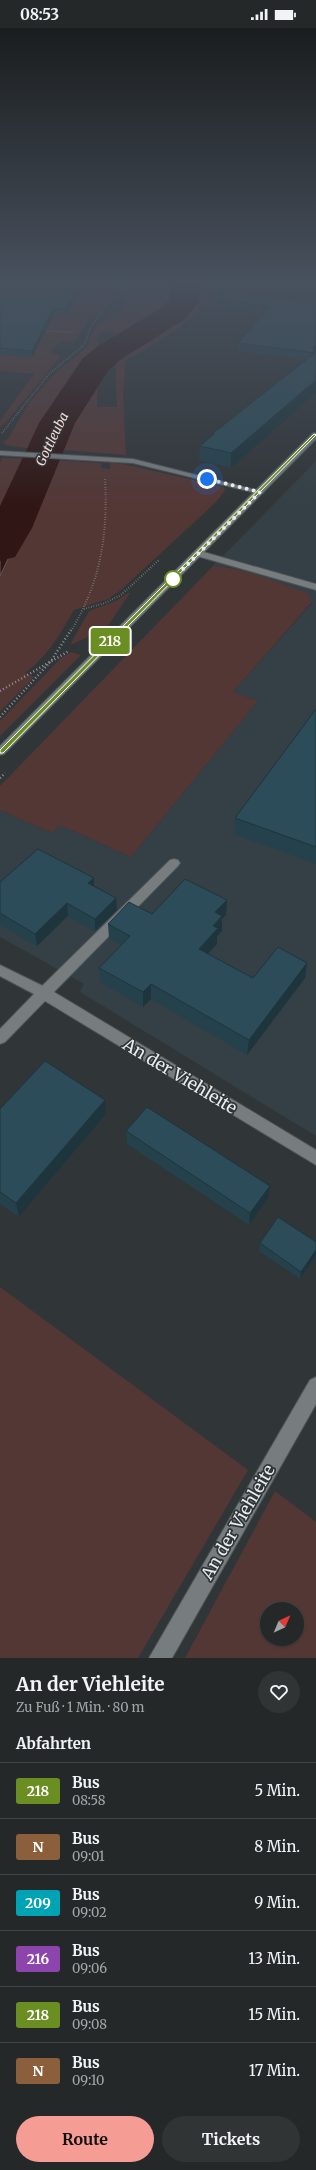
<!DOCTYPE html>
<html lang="de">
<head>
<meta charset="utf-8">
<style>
	:root { --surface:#242829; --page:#303435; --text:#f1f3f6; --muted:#a3a6a8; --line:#414446; --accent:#f59c94 }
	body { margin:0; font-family:Merriweather,serif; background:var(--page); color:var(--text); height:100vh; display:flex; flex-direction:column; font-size:15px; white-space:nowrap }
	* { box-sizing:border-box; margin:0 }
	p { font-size:13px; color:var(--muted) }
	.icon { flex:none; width:22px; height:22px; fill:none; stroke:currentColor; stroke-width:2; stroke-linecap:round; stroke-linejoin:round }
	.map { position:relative; height:1630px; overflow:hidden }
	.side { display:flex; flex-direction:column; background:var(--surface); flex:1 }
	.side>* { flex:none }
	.badge { padding:0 8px; border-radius:3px; font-size:14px; line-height:26px }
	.needle { width:26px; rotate:44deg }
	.fabs { position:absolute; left:260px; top:1574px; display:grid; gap:8px }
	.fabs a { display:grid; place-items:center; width:44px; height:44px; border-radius:50%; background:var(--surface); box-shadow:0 1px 3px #0004,0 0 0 1px var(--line); font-size:20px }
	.you { position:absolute; width:20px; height:20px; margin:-10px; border:3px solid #fff; border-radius:50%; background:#1a73e8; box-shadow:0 0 0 6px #1a73e833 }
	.map>.badge { position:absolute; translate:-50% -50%; box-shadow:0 0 0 2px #fff }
	h2 { padding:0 16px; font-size:15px; line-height:36px }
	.round { display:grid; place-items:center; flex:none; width:42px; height:42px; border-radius:21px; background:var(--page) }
	.summary { display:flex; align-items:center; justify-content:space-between; height:68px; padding:0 16px }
	h1 { font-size:19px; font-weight:700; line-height:30px }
	.button { display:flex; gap:8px; margin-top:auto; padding:8px 16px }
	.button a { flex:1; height:46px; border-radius:24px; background:var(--accent); color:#111; font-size:16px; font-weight:700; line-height:46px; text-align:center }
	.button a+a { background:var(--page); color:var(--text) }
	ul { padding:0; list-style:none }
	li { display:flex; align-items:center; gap:12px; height:56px; padding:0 16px; border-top:1px solid var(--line) }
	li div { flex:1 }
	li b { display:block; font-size:15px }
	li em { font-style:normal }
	li .badge { min-width:44px; font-weight:700; text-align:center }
	.status { display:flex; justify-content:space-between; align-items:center; height:28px; padding:0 20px; background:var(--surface); direction:ltr }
	.status svg { height:11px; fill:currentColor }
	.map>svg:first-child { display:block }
	.built { fill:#344045 }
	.green { fill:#533735; fill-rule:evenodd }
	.water { fill:#301614; stroke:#675655 }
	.pier { fill:#303537 }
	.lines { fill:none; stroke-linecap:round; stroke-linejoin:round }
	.river { fill:#301614; fill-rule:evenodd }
	.lane-casing { stroke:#4e5354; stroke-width:2 }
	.street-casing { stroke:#4e5354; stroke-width:2 }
	.secondary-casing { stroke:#4e5354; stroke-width:2 }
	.path-far2 { stroke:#909496; stroke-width:1.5; stroke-dasharray:0.5 1.5; stroke-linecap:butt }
	.path-far1 { stroke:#909496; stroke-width:2; stroke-dasharray:0.5 2; stroke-linecap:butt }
	.path { stroke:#909496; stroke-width:2.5; stroke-dasharray:1 2.5; stroke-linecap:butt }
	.lane { fill:#777d7f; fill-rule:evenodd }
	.street { fill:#777d7f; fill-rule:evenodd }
	.secondary { fill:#777d7f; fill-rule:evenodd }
	.wall { fill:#25414c }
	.shaded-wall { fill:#1e353e }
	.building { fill:#2b4c58; stroke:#1e353e }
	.line { fill:#6b8e23; stroke:#fff }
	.walk { stroke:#e8eced; stroke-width:4; stroke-dasharray:0 7.2 }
	.stop-dot { fill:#fff; stroke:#6b8e23; stroke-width:2 }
	.labels { text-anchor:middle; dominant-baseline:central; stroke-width:3.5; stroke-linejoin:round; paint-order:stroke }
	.far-water-label { font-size:13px; font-style:italic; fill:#ffd8d4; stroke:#303537 }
	.near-street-label { font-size:17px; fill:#e8eced; stroke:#303537 }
</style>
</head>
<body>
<div class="status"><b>08:53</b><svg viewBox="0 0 49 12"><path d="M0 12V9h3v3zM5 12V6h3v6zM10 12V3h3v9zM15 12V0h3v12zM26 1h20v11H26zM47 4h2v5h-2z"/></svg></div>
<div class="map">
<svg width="316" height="1630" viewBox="0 0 316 1630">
	<rect width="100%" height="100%" fill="#303537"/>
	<path class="built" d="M 316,433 L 316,1108 L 80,964 L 84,956 L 0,909 L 0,782 L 52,805 L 60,797 L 131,829 L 258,673 L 233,664 L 311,576 L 309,567 L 283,556 L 228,539 L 213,538 Z"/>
	<g class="green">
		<path d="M 0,253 L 110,253 L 107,278 L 96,287 L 91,288 L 74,315 L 61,314 L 49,324 L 61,328 L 7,393 L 0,399 L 0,393 L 34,346 L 0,343 Z"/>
		<path d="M 123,253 L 177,254 C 163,288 146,294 115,312 L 116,304 L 98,305 L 99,321 L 65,364 L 27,420 L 5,417 L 4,414 L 9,409 L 29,375 L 53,347 L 87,319 L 95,300 L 103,291 L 118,285 L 126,277 Z"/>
		<path d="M 195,253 L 208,253 C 210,260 209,270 205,277 C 198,290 141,327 126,331 L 123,368 L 126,427 L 63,422 L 66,402 L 98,347 L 97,379 L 117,379 L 115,330 L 177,288 L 190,276 Z"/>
		<path d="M 2,430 L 29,431 L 0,497 L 0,435 Z"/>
		<path d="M 55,432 L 101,435 L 101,440 L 110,441 L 110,434 L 128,437 L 224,459 L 225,463 L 215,475 L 121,562 L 108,571 L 74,582 C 60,606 48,628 25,645 L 34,649 L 0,684 L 0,548 Z"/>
		<path d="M 213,538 C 245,540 278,554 309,566 L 311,575 L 233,664 L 258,673 L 131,829 L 60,797 L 52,805 L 0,782 L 0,758 Z"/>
		<path d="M 128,565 L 130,565 L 103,605 L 95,606 L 70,617 L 89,583 L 116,573 Z"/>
		<path d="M 71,624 L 81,627 L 0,708 L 0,693 L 61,630 Z"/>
		<path d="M 0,1259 L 248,1442 L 138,1630 L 0,1630 Z"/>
		<path d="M 275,1463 L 316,1494 L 316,1630 L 185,1630 ZM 267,1581 L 297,1581 L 297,1611 L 267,1611 Z"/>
	</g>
	<g class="water">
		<path d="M 176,253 L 196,254 L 190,276 L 177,288 L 115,330 L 98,347 L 66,402 L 63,422 L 27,420 L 65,364 L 99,321 L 157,286 L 169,272 Z"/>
		<path d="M 29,431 L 55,432 L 0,548 L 0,497 Z"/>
	</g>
	<path class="pier" d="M 116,309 L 117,331 L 98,351 L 98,319 Z"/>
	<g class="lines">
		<path class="river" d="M 172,253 L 200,253 L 199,274 L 185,291 L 120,332 L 108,343 L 75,395 L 32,500 L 15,529 L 0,533 L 0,478 L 39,395 L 83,330 L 98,318 L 163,279 L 169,272 Z"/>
		<g class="lane-casing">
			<path id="lane" d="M 174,831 L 178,832 L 180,835 L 178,838 L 49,969 L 44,970 L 39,969 L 37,965 L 39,961 L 170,832 Z"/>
		</g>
		<g class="street-casing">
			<g id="street">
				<path d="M 0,423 L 133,431 L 264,464 L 260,466 L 133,435 L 0,427 Z"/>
				<path d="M 200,523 L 316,556 L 316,562 L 197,528 L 196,526 Z"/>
				<path d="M 0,937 L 49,961 L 316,1122 L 316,1137 L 45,973 L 5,1014 L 0,1016 L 0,1001 L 34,966 L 0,948 Z"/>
				<path d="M 316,1349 L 316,1376 L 172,1630 L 149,1630 L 310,1352 Z"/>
			</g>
		</g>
		<g class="secondary-casing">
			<path id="secondary" d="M 313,405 L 316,405 L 316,411 L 4,726 L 0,727 L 0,718 Z"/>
		</g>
		<g class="path-far2">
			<path d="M 43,303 L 75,304"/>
			<path d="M 2,405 L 49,346 L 84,317 L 92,297 L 110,273 L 107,253"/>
		</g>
		<g class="path-far1">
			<path d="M 84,581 L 105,575 L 121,567 L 159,532"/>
			<path d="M 71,603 C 101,553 108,507 105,450"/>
		</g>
		<g class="path">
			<path d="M 0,663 L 69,623"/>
			<path d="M 0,689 L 51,633 L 71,602"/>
			<path d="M 0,750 L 5,745"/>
		</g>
		<use href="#lane" class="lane"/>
		<use href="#street" class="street"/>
		<use href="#secondary" class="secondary"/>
	</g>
	<g class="wall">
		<path d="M 0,253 L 84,253 L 66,287 L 54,286 L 32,329 L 0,327 Z"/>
		<path d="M 227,253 L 316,253 L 316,365 L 231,440 L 199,432 L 200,418 L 212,408 L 212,406 L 306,332 L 237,323 L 238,315 L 263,286 L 214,279 L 214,271 L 233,254 Z"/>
		<path d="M 316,681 L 316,836 L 234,806 L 235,790 Z"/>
		<path d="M 0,854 L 94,858 L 116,870 L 117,882 L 95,903 L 68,888 L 37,918 L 0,897 Z"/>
		<path d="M 227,872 L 226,887 L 222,891 L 222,903 L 217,908 L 217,916 L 207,926 L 253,950 L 307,935 L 305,950 L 247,1027 L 151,971 L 143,979 L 100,954 L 99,940 L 121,917 L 109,911 L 108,896 L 152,886 Z"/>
		<path d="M 0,1081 L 106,1086 L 19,1189 L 0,1176 Z"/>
		<path d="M 126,1103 L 268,1170 L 249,1197 L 127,1116 Z"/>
		<path d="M 316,1214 L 316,1227 L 300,1251 L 259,1223 L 260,1215 Z"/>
	</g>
	<g class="shaded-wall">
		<path d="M 81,253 L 84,253 L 66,287 L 66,281 Z"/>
		<path d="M 254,259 L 253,267 L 250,265 Z"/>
		<path d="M 53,280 L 54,286 L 32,329 L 32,323 Z"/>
		<path d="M 316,318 L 316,325 L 312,325 L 313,319 Z"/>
		<path d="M 316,352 L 316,365 L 231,440 L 231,425 Z"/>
		<path d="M 94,850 L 94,862 L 88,855 Z"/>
		<path d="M 116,870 L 117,882 L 95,903 L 95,891 Z"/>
		<path d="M 227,872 L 226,887 L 222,891 L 222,903 L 217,908 L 217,916 L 198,936 L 199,921 L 213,898 L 215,884 Z"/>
		<path d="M 67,875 L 68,888 L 37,918 L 35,906 Z"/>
		<path d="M 307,935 L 305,950 L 247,1027 L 249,1012 Z"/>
		<path d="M 151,956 L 151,971 L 143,979 L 143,964 Z"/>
		<path d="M 105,1072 L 106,1086 L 19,1189 L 16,1175 Z"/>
		<path d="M 270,1158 L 268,1170 L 249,1197 L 250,1185 Z"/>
		<path d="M 316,1222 L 316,1227 L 300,1251 L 301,1244 Z"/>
	</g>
	<g class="building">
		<path d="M 0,253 L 81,253 L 66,281 L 53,280 L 32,323 L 0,320 Z"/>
		<path d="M 234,253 L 316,253 L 316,269 L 254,259 L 250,265 L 316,276 L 316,318 L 313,319 L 313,323 L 316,324 L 315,325 L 238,315 L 269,279 L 214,271 Z"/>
		<path d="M 316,324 L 316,352 L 231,425 L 200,418 L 214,406 L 212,406 Z"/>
		<path d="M 316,681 L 316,819 L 235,790 Z"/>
		<path d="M 38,821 L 94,850 L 88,855 L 116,870 L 95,891 L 67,875 L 35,906 L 0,885 L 0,854 Z"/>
		<path d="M 185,851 L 227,872 L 215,884 L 222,888 L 213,898 L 218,900 L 199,921 L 253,950 L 278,919 L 307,935 L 249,1012 L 151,956 L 143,964 L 99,940 L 130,908 L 108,896 L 129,874 L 152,886 Z"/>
		<path d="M 45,1033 L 105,1072 L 16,1175 L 0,1164 L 0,1081 Z"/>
		<path d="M 147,1079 L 270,1158 L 250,1185 L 126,1103 Z"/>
		<path d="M 278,1189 L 316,1214 L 316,1222 L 301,1244 L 260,1215 Z"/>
	</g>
	<linearGradient id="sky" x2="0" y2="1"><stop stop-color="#1a1d1e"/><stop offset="0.53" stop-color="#48515e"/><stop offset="1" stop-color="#48515e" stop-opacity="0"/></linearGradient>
	<rect width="316" height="481" fill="url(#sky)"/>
	<path class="line" d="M 314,406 L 316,407 L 3,725 L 0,725 L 0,722 Z"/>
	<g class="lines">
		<path class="walk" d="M 173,551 L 260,464 L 207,451"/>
	</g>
	<circle class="stop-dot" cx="173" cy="551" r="8"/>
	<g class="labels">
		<g class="far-water-label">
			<text transform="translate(52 411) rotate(-64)">Gottleuba</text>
		</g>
		<g class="near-street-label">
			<text transform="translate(180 1048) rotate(31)">An der Viehleite</text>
			<text transform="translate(238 1494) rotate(-60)">An der Viehleite</text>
		</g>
	</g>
</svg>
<div class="fabs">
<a><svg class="needle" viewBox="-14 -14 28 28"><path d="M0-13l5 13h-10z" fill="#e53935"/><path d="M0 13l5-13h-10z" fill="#a3a6a8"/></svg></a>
</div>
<div class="you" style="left:207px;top:451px"></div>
<b class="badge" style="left:110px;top:613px;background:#6b8e23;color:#fff">218</b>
</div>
<section class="side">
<div class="summary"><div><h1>An der Viehleite</h1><p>Zu Fuß · 1 Min. · 80 m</p></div><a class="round"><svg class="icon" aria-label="heart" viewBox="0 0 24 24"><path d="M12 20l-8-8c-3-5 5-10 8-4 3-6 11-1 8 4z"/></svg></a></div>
<h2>Abfahrten</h2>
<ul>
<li><span class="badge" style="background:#6b8e23;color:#fff">218</span><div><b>Bus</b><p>08:58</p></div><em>5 Min.</em></li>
<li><span class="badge" style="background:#8b5e3c;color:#fff">N</span><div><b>Bus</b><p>09:01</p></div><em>8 Min.</em></li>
<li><span class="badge" style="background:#00a3b4;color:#fff">209</span><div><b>Bus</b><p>09:02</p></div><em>9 Min.</em></li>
<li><span class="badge" style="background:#8e44ad;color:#fff">216</span><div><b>Bus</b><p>09:06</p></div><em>13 Min.</em></li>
<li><span class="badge" style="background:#6b8e23;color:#fff">218</span><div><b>Bus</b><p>09:08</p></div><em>15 Min.</em></li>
<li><span class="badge" style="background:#8b5e3c;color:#fff">N</span><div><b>Bus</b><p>09:10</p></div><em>17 Min.</em></li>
</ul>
<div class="button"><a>Route</a><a>Tickets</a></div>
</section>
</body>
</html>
